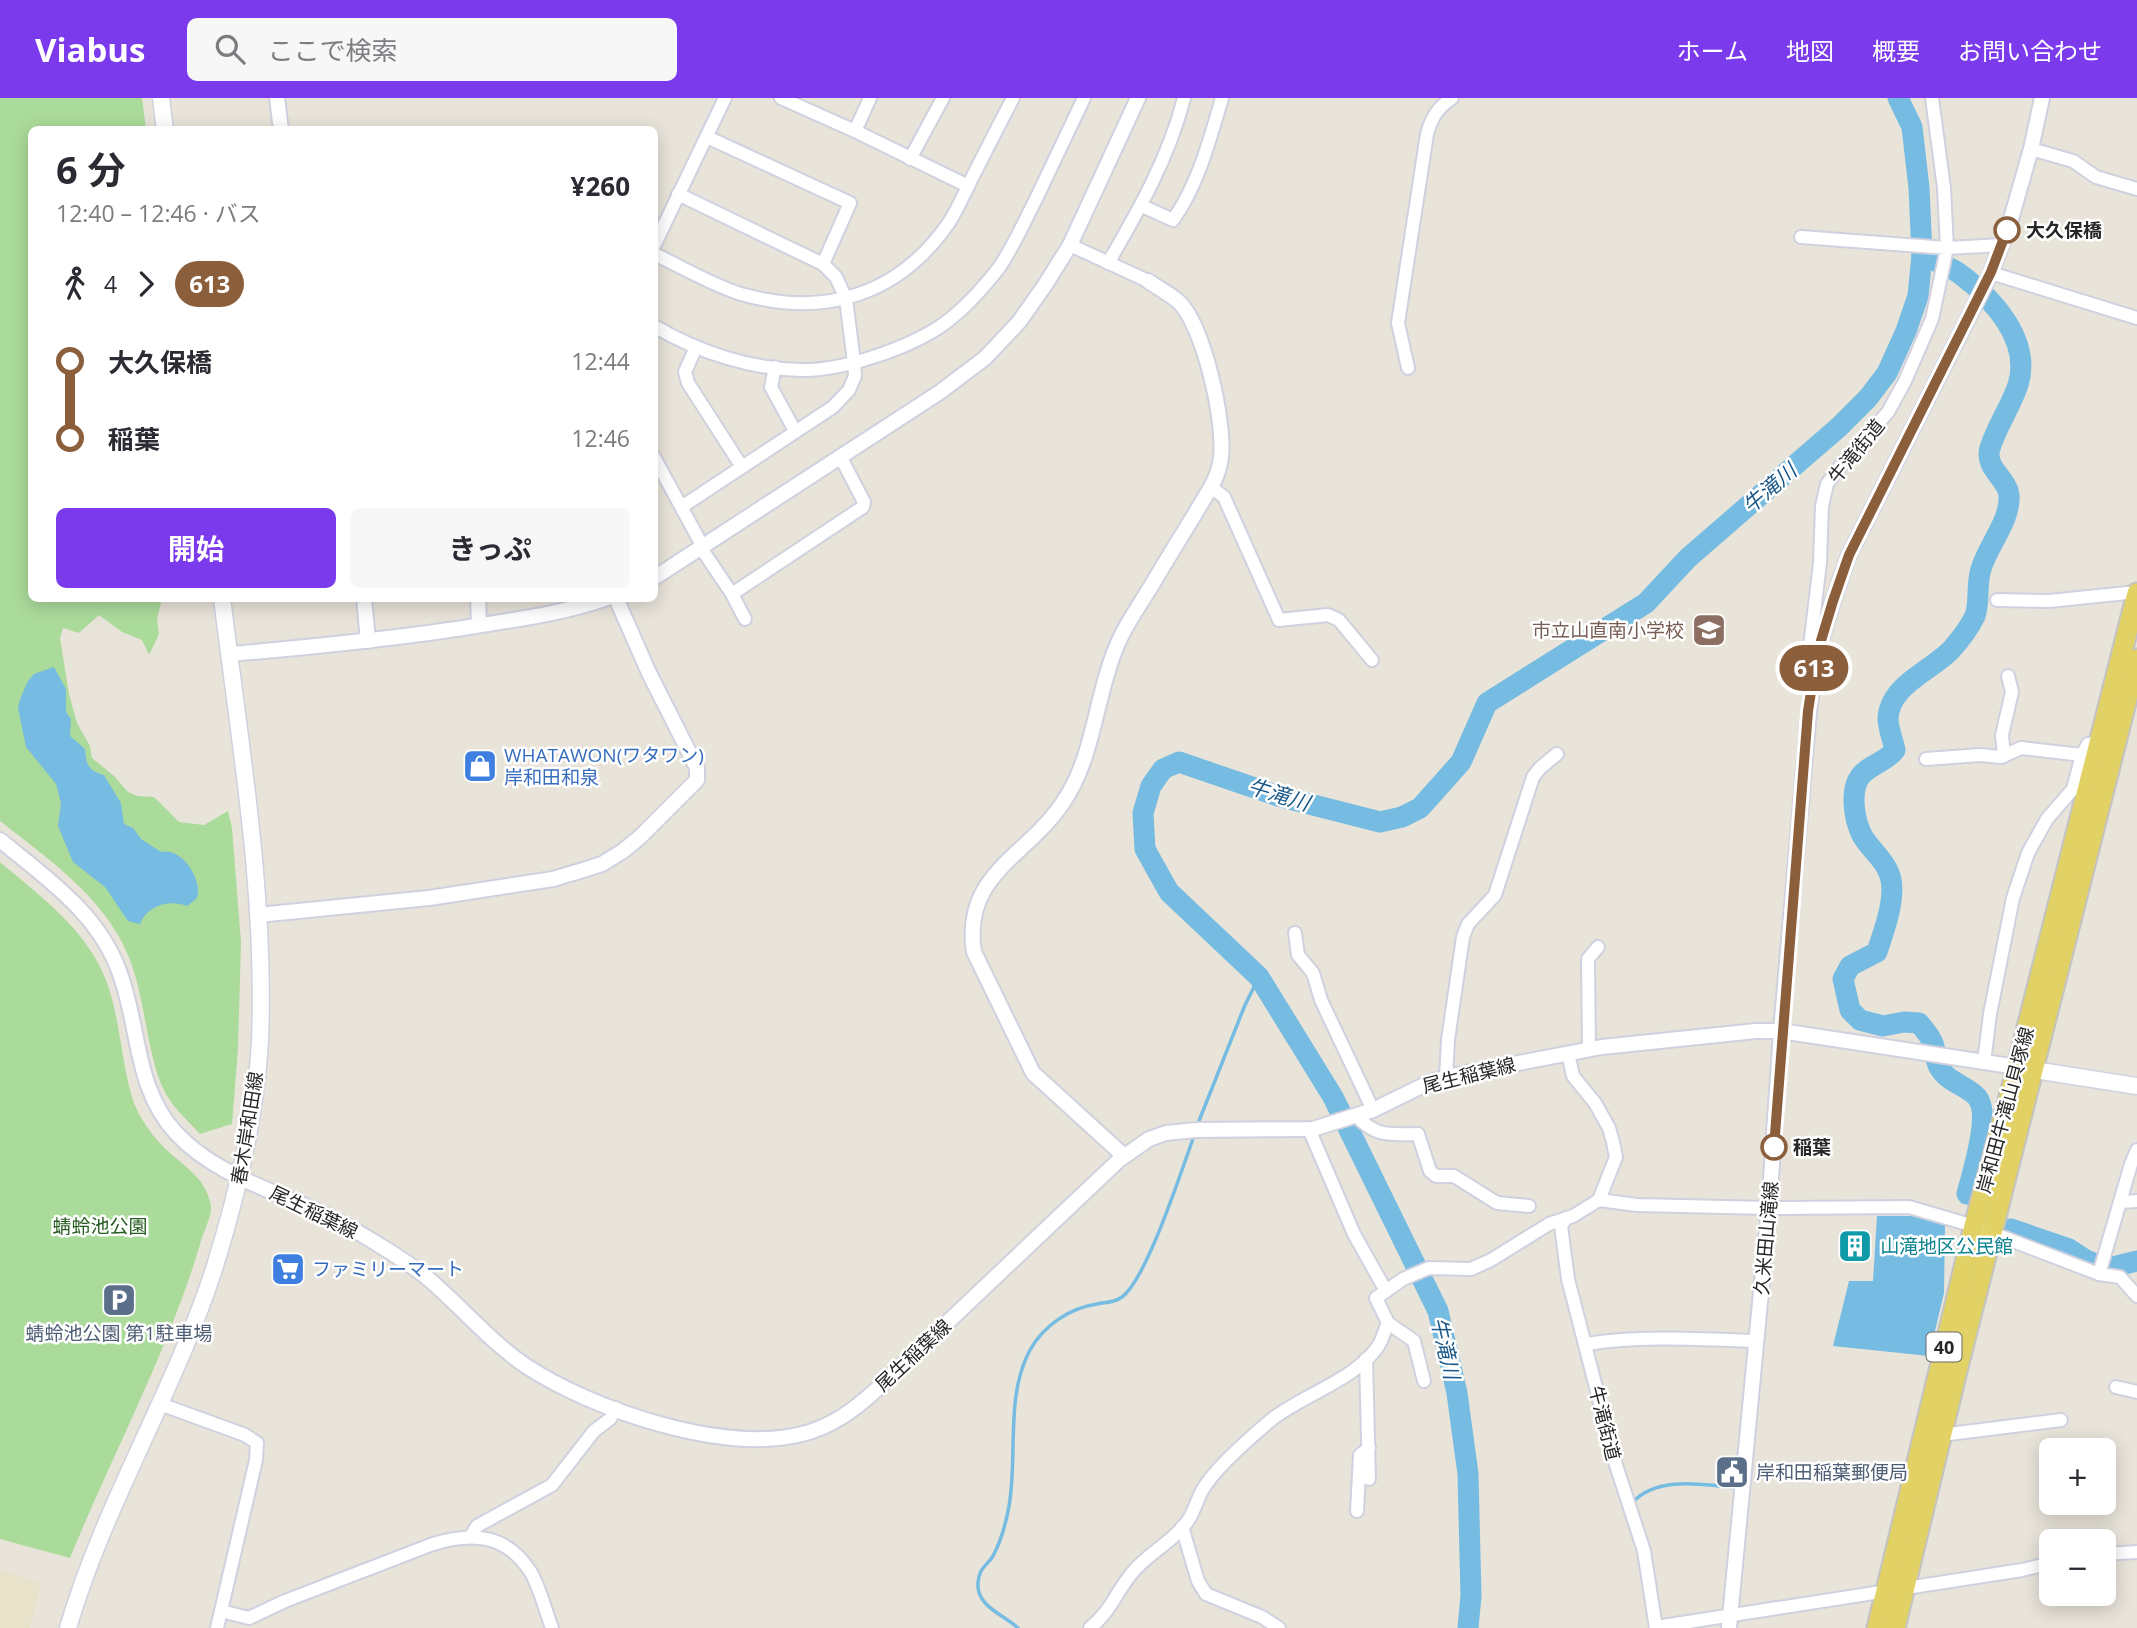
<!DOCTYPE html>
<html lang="ja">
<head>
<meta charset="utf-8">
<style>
	:root { --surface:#fff; --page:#f7f7f7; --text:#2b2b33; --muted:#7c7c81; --accent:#7c3aed }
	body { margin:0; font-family:"Open Sans","Noto Sans JP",sans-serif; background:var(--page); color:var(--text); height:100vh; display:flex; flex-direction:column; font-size:26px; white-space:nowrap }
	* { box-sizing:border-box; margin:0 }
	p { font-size:23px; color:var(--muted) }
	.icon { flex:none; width:38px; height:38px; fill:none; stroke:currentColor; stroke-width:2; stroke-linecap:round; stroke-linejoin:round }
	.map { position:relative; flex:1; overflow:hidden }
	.sheet { position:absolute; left:28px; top:28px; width:630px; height:476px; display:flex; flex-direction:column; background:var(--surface); border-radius:10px; box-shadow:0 4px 18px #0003 }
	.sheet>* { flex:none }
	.badge { padding:0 14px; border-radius:23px; font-size:24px; line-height:46px }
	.buttons { position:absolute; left:2039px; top:1340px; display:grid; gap:14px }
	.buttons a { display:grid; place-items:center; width:77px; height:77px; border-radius:10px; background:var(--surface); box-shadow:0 4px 18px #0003; font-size:35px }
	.map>.badge { position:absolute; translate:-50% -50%; box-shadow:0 0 0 4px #fff }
	.legs { display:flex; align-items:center; gap:10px; height:77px; padding:0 28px; font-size:23px }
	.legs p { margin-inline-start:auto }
	.headline { display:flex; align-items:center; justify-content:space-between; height:119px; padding:0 28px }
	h1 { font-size:38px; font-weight:700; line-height:52px }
	.cta { display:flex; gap:14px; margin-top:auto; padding:14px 28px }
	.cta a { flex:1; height:80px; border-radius:10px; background:var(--accent); color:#fff; font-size:28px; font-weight:700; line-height:80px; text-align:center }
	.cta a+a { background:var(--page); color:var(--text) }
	ul { padding:0 28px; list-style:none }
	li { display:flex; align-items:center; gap:24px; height:77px; font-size:26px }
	li i { display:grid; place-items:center; width:10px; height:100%; margin:0 9px; background:currentColor }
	li i::after { content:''; width:18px; height:18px; margin:-9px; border:5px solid; border-radius:50%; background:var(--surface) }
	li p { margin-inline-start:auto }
	li:first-child i { background:linear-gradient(#0000 50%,currentColor 0) }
	li:last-child i { background:linear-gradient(currentColor 50%,#0000 0) }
	header { display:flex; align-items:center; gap:42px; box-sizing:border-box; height:98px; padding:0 35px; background:var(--accent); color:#fff }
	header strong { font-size:33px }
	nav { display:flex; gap:38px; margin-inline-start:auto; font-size:24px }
	.search { width:490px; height:63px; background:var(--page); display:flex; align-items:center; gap:18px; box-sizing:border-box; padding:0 24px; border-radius:10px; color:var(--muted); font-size:26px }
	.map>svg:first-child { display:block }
	.education { fill:#e9e2ca }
	.green { fill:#abdb9b }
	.water { fill:#75bbe2 }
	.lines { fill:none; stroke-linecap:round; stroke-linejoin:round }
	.stream { stroke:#75bbe2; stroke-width:3.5 }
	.river { stroke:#75bbe2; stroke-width:21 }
	.minor-casing { stroke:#cfd1df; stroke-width:16 }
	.tertiary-casing { stroke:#cfd1df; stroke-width:18 }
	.secondary-casing { stroke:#cfd1df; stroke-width:19 }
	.primary-casing { stroke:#c3c3c3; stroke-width:23 }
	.minor { stroke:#fff; stroke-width:12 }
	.tertiary { stroke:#fff; stroke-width:14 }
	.secondary { stroke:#fff; stroke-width:16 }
	.primary { stroke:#e2d165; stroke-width:19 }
	.line-1-casing { stroke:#fff; stroke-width:16 }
	.line-1 { stroke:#8b5e3c; stroke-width:10 }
	.stop-1-dot { fill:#fff; stroke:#8b5e3c; stroke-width:3.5 }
	.labels { text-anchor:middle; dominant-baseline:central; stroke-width:5; stroke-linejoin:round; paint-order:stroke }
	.shield { fill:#fff; stroke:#686868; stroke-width:2 }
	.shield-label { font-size:18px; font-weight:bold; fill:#272727 }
	.stop-label { font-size:19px; font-weight:bold; fill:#272727; stroke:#fff; text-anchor:start }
	.street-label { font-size:19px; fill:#272727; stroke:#fff }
	.education-label { font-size:19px; fill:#785e54; stroke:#fff; text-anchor:end }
	.shop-label { font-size:19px; fill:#366cbe; stroke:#fff; text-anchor:start }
	.park-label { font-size:19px; fill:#265c1f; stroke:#fff }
	.culture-label { font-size:19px; fill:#0d838f; stroke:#fff; text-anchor:start }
	.service-label { font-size:19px; fill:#4e5e75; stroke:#fff }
	.water-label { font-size:21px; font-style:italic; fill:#195889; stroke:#fff }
</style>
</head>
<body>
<header>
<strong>Viabus</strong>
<div class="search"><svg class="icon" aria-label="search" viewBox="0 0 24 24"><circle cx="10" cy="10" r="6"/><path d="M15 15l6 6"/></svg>ここで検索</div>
<nav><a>ホーム</a><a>地図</a><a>概要</a><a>お問い合わせ</a></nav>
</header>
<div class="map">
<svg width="2137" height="1530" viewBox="0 0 2137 1530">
	<rect width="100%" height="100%" fill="#e9e4da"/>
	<path class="education" d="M 0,1471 L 41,1486 L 30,1530 L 0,1530 Z"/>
	<g class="green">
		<path d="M 0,0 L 142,0 L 146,31 L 32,32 L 32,500 L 162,501 L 157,521 L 159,536 L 149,557 L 142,542 L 122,534 L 99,517 L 79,535 L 63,530 L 60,540 L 69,596 L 77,625 L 90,648 L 92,660 L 114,678 L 128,694 L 137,698 L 154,699 L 179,724 L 204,727 L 228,713 L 232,730 L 241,844 L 238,951 L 232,1026 L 200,1036 C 186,1021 169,1006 161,986 C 145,944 145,898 128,857 C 104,799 47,760 0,723 Z"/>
		<path d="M 0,764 C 39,797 82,828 103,875 C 120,913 120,959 132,999 C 138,1019 154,1041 170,1055 C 188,1071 206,1081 211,1108 C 212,1117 204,1133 201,1143 C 169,1252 113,1355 70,1460 L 0,1441 Z"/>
	</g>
	<g class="water">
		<path d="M 54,569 L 66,591 L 66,614 L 71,621 L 70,638 L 85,651 C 86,666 88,673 104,677 L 121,705 L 124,726 L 133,730 L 141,741 L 161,754 C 184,748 205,788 196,801 C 195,802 188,807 187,808 C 169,801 147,808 140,826 L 128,823 L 105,789 L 73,764 L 58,728 L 61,705 L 56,686 L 26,649 L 18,610 L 20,601 L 28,583 L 34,576 Z"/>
		<path d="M 1877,1118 L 1915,1118 L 1945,1126 L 1944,1195 L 1929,1258 L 1833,1248 L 1849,1183 L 1873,1183 Z"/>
	</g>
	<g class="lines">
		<g class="stream">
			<path d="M 1197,1028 L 1245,907 L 1259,879"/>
			<path d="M 1633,1404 C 1658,1377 1705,1387 1739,1390"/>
			<path d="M 1018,1530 C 1004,1517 976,1508 978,1485 C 979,1469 987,1468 993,1458 C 1001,1443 1006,1425 1009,1408 C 1018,1358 1005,1298 1030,1252 C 1044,1227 1070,1210 1097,1206 C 1107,1204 1114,1205 1122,1199 C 1147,1181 1183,1068 1195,1035"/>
		</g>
		<g class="river">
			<path d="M 1922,157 C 1934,163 1949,168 1960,176 C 1992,200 2032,242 2018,287 C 2011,308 1997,328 1990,350 C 1984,370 2007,380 2009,397 C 2011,422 1988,447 1981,471 C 1976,486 1980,505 1975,518 C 1969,530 1960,542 1951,552 C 1931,573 1889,587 1888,621 C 1888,630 1893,642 1895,652 C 1886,665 1864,668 1858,682 C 1851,696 1854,720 1861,735 C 1867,749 1883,759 1889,775 C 1898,797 1884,832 1877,854 L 1850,868 L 1843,881 L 1850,912 L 1860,922 L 1883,928 L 1904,924 L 1919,925 C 1925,933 1931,938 1934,948 C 1935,955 1935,963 1939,969 C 1948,985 1966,987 1977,999 C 1992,1017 1972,1075 1967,1096"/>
			<path d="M 2011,1131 L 2069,1151 L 2086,1162 L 2100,1168 L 2113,1169 L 2137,1163"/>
			<path d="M 1468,1530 L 1471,1498 L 1468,1376 L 1457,1295 L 1438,1213 L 1333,999 L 1259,879 L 1169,794 L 1145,751 L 1143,715 L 1151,688 L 1163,671 L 1179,664 L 1278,698 L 1380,724 L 1402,719 L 1420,710 L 1461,664 L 1487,605 L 1646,505 L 1688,460 L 1839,329 L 1868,300 L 1887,275 L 1906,233 L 1918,198 L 1922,157 L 1919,90 L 1912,29 L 1898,0"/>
		</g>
		<g class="minor-casing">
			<g id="minor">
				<path d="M 781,0 L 855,33 L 968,88"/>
				<path d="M 1932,0 L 1944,90 L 1947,150 L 2002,147"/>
				<path d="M 855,33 L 870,0"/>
				<path d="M 707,39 L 850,105 L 823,166"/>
				<path d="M 2031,51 L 2073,63 L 2096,79 L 2137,91"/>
				<path d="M 910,61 L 943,0"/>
				<path d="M 678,96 L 823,166 L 836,179 L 846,201 L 854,264 L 855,278 L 849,292 L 833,309 L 683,408"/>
				<path d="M 1142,108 L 1173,122 C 1198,87 1210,41 1222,0"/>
				<path d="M 1801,139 L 1947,150 L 1932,221 L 1905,283 L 1888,314 L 1842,366 L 1827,386 L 1822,408 L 1820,465 L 1810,548 L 1814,566"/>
				<path d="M 1070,147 L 1148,183"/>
				<path d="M 654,148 L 725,0"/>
				<path d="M 654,156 C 682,169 712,187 741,196 C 825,220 900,197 950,123 C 958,110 965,94 972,80 C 985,54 999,27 1013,0"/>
				<path d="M 1108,165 C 1139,112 1169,59 1184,0"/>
				<path d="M 1991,175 L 2137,220"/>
				<path d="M 654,228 C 698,254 750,271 801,272 C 840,273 899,253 933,233 C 958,218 980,194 998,171 C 1013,150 1024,124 1036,101 C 1052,67 1068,33 1084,0"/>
				<path d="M 696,249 L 685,274 L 688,285 L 742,369"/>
				<path d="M 775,269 L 771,289 L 795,333"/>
				<path d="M 1408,270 L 1398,225 L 1427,36 C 1432,19 1437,10 1452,0"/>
				<path d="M 654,359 L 703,449"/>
				<path d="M 1211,389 L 1224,399 L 1279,522 L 1328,517 L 1339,522 L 1372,562"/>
				<path d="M 701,450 L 732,496 L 745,521"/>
				<path d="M 732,496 L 863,409 L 864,404 L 840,358"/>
				<path d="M 1997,502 L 2049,503 L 2137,494"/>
				<path d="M 2004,658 L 2002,637 L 2012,594 L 2008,578"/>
				<path d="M 1926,661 L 1980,657 L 2001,659 L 2021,650 L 2082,657 L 2088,646 L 2100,643"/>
				<path d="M 1295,835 L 1298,857 L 1313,875 L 1321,902 L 1373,1012"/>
				<path d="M 1589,951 L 1588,861 L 1598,849"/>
				<path d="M 1984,964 L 1990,916 L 2013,800 L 2028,755 L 2047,721 L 2073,691 L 2082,657"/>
				<path d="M 1446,980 L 1448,942 L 1463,839 L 1468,826 L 1495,797 L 1533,679 L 1540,670 L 1557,656"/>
				<path d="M 1356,1018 C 1378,1040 1389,1036 1418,1036 L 1430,1073 L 1436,1078 L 1454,1078 L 1497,1105 L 1529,1108"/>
				<path d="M 1309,1031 L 1354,1136 L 1386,1193"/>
				<path d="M 1599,1102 L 1637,1107 L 1769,1110 L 1909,1109 L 1974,1128 L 2099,1176 L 2120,1179 L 2137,1198"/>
				<path d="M 2120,1104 L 2137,1103"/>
				<path d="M 1566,1120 L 1561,1128 L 1568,1181 L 1616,1367 L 1644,1453 L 1656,1530"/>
				<path d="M 2099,1176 L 2131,1066 L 2137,1052"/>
				<path d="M 1388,1225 L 1414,1243 L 1424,1283"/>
				<path d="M 1586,1246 C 1642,1237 1700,1241 1757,1243"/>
				<path d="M 1366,1261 L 1369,1381"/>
				<path d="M 2116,1289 L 2137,1294"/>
				<path d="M 160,1306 L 245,1337 L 257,1345 L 256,1362 L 217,1530"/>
				<path d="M 1941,1337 L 2061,1322"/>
				<path d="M 1357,1413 L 1360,1357 L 1369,1350"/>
				<path d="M 1182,1429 L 1198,1483 L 1206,1496 L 1262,1519 L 1279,1530"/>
				<path d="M 471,1438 L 477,1428 L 552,1387 L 594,1333 L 610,1321 L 616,1310"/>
				<path d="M 2104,1456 L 2137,1454"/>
				<path d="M 221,1513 L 249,1520 L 285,1503 L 433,1446 C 472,1434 506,1436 530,1473 C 540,1489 545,1512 552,1530"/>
				<path d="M 1656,1529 L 2022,1472 L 2051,1465"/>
				<path d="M 1090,1530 C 1112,1512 1116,1494 1132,1475 C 1148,1455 1173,1444 1187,1424 C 1194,1415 1197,1401 1203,1391 C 1216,1369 1252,1338 1271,1322 C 1302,1297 1360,1280 1380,1245 C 1383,1239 1385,1231 1388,1225 L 1376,1200 L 1403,1181 L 1429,1170 L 1471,1171 L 1491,1162 L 1549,1126 L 1573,1118 L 1599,1102 L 1616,1059 L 1613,1044 L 1609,1030 L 1595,1005 L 1573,978 L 1568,955"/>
			</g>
		</g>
		<g class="tertiary-casing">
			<g id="tertiary">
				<path d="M 277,0 L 281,32"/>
				<path d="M 654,480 L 940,294 L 985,260 L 1019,224 L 1045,187 L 1070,147 L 1138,0"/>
				<path d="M 364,500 L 368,543"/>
				<path d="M 478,500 L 479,527"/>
				<path d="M 230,556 C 312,549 394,541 476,528 C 524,520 560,516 607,500"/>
				<path d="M 0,742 C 46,780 98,815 119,873 C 140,928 134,990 176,1035 C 212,1074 266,1090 312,1111 C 335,1121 357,1133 379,1147 C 397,1158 415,1169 431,1183 C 463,1211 491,1244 526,1268 C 593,1312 723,1356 802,1336 C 831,1329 854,1312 876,1292 L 1119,1062 L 1149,1041 L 1166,1035 L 1196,1032 L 1313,1031 L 1373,1012 L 1428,985 L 1456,977 L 1602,949 L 1756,933 L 1781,933 L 2017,969"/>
				<path d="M 258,817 L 429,800 L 553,781 L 580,773 L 602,766 L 623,753 L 640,739 L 697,682 L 697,670 L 649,575 L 616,500"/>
				<path d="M 1124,1058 L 1033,975 L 974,854 C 962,777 1025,760 1062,706 C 1095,659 1095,597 1118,545 C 1126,526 1139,508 1150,490 C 1170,456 1191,423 1211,389 C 1216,380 1220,369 1221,359 C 1225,323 1204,229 1179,204 C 1170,196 1158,190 1148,183"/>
				<path d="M 1729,1530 L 1769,1110 L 1781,933 L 1809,613 L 1817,556 L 1833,503 L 1849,457 L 1991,175 L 2011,121 L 2031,51 L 2042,0"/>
			</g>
		</g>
		<g class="secondary-casing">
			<g id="secondary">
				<path d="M 161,0 L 165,32"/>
				<path d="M 2022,970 L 2137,988"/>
				<path d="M 68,1530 C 105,1404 175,1293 215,1168 C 237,1097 256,1018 260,943 C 266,795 240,647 222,500"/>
			</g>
		</g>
		<g class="primary-casing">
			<g id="primary">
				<path d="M 1877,1530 L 1974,1128 L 2017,969 L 2137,495"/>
				<path d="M 1895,1530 L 1957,1273 L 2137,561"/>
			</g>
		</g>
		<use href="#minor" class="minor"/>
		<use href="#tertiary" class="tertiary"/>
		<use href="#secondary" class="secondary"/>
		<use href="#primary" class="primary"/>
	</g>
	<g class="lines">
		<g class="line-1-casing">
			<path id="line-1" d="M 1774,1049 L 1808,613 L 1817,556 L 1833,503 L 1849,457 L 1991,174 L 2007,132"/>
		</g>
		<use href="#line-1" class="line-1"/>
	</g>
	<defs>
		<g id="school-square" transform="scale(1.75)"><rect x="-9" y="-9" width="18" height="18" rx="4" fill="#8d6e63" stroke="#fff"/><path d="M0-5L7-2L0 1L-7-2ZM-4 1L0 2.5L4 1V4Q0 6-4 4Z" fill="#fff"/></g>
		<g id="shop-square" transform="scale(1.75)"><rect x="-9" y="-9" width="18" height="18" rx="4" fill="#3f7fe0" stroke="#fff"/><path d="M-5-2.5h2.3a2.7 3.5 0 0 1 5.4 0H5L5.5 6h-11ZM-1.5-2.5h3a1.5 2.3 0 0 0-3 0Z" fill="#fff"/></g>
		<g id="building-square" transform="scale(1.75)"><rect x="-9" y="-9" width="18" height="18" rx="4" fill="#0f9aa8" stroke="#fff"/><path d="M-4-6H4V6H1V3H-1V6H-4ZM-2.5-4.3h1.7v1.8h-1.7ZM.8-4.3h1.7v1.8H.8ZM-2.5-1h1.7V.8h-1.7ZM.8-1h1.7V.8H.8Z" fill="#fff"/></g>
		<g id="supermarket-square" transform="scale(1.75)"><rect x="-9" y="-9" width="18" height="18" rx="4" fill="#3f7fe0" stroke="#fff"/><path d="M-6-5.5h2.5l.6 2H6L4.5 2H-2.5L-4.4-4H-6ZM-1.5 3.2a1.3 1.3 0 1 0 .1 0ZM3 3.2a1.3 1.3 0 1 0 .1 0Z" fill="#fff"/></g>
		<g id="parking-square" transform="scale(1.75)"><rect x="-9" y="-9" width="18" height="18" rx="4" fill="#5c6f8a" stroke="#fff"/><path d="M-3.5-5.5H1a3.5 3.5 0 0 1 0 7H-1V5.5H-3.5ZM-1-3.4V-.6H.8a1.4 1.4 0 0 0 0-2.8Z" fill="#fff"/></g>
		<g id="civic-square" transform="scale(1.75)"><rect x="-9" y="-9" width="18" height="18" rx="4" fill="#5c6f8a" stroke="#fff"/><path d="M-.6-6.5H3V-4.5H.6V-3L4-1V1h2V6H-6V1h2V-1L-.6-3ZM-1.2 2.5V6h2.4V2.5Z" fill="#fff"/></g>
	</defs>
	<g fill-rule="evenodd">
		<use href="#school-square" x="1709" y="532"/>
		<use href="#shop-square" x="480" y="668"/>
		<use href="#building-square" x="1855" y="1148"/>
		<use href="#supermarket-square" x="288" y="1171"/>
		<use href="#parking-square" x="119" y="1202"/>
		<use href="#civic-square" x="1732" y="1374"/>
	</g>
	<g class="stop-1-dot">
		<circle cx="2007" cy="132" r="12"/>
		<circle cx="1774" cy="1049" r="12"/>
	</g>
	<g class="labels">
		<rect class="shield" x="1926.5" y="1234.5" width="35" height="29" rx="5"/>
		<g class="shield-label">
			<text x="1944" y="1249">40</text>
		</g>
		<g class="stop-label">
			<text x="2026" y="132">大久保橋</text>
			<text x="1793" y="1049">稲葉</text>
		</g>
		<g class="street-label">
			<text transform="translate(1856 353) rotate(-51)">牛滝街道</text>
			<text transform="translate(1469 977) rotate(-14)">尾生稲葉線</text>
			<text transform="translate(2005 1012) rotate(-75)">岸和田牛滝山貝塚線</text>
			<text transform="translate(247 1030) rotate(-81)">春木岸和田線</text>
			<text transform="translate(314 1114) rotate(26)">尾生稲葉線</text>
			<text transform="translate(1766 1140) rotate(-85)">久米田山滝線</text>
			<text transform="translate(913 1257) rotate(-43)">尾生稲葉線</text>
			<text transform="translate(1605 1325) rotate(76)">牛滝街道</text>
		</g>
		<g class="education-label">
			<text x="1684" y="532">市立山直南小学校</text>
		</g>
		<g class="shop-label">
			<text x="504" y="657">WHATAWON(ワタワン)<tspan x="504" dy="22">岸和田和泉</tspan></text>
			<text x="312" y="1171">ファミリーマート</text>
		</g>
		<g class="park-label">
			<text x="100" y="1128">蜻蛉池公園</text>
		</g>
		<g class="culture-label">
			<text x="1880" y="1148">山滝地区公民館</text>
		</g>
		<g class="service-label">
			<text x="119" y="1235">蜻蛉池公園 第1駐車場</text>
			<text x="1756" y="1374" text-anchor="start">岸和田稲葉郵便局</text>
		</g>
		<g class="water-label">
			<text transform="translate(1769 390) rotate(-41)">牛滝川</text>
			<text transform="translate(1279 696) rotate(17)">牛滝川</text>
			<text transform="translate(1446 1250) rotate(77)">牛滝川</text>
		</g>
	</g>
</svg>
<div class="buttons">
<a>+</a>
<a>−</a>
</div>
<b class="badge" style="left:1814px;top:570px;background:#8b5e3c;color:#fff">613</b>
<section class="sheet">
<div class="headline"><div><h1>6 分</h1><p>12:40 – 12:46 · バス</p></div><b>¥260</b></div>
<div class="legs"><svg class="icon" aria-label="walk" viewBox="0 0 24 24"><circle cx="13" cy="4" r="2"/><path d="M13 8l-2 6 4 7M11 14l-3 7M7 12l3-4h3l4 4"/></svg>4<svg class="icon" aria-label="forward" viewBox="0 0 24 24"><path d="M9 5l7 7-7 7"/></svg><b class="badge" style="background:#8b5e3c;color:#fff">613</b></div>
<ul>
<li><i style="color:#8b5e3c"></i><b>大久保橋</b><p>12:44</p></li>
<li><i style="color:#8b5e3c"></i><b>稲葉</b><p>12:46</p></li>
</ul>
<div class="cta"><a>開始</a><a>きっぷ</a></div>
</section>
</div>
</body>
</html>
